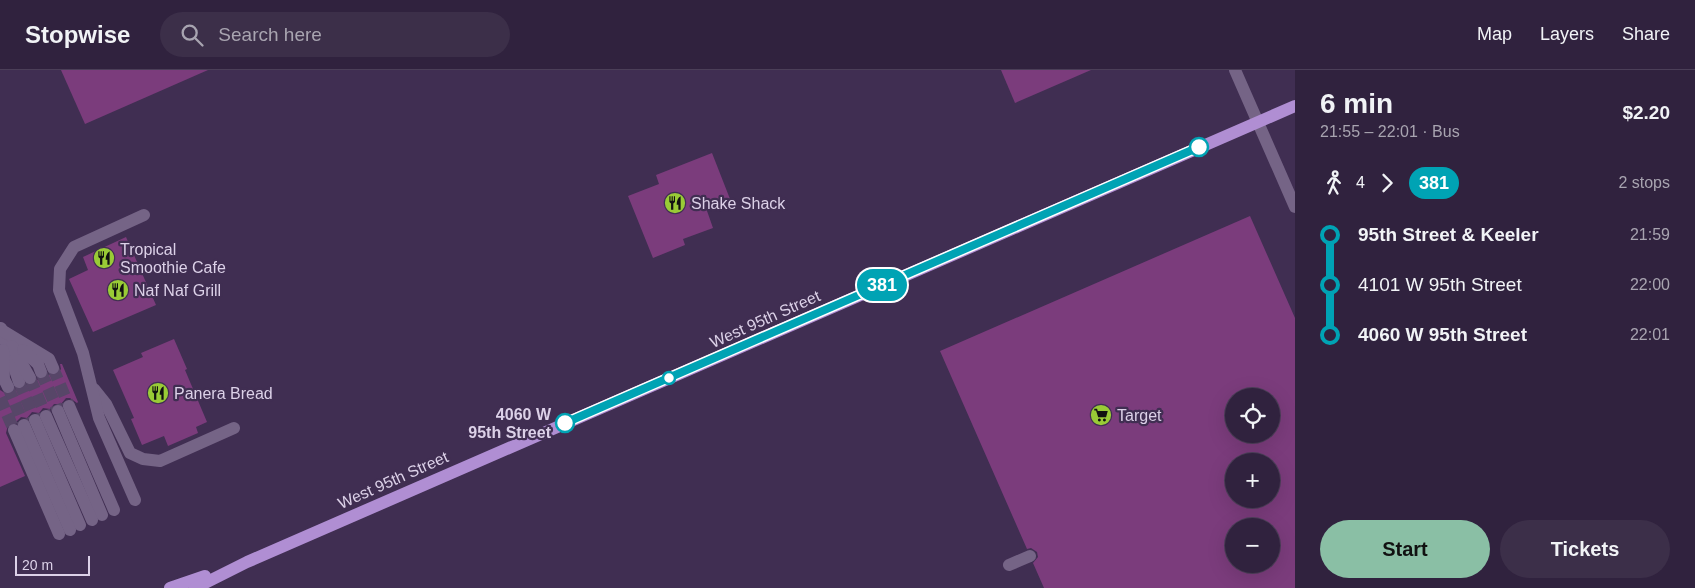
<!DOCTYPE html>
<html lang="en">
<head>
<meta charset="utf-8">
<style>
	:root { --surface:#30223e; --page:#3c2f49; --text:#f1f3f6; --muted:#a8a4b0; --line:#4b3f58; --accent:#8abfa5 }
	body { margin:0; font-family:Helvetica,sans-serif; background:var(--page); color:var(--text); height:100vh; display:flex; flex-direction:column; font-size:19px; white-space:nowrap }
	* { box-sizing:border-box; margin:0 }
	p { font-size:16px; color:var(--muted) }
	.icon { flex:none; width:28px; height:28px; fill:none; stroke:currentColor; stroke-width:2; stroke-linecap:round; stroke-linejoin:round }
	.map { position:relative; flex:1; overflow:hidden }
	.details { display:flex; flex-direction:column; background:var(--surface); width:400px }
	.details>* { flex:none }
	.badge { padding:0 10px; border-radius:16px; font-size:18px; line-height:32px }
	.tools { position:absolute; left:1225px; top:318px; display:grid; gap:10px }
	.tools a { display:grid; place-items:center; width:55px; height:55px; border-radius:50%; background:var(--surface); box-shadow:0 5px 20px #0002,0 0 0 1px var(--line); font-size:25px }
	.scale { position:absolute; left:15px; bottom:12px; width:75px; box-sizing:border-box; padding-left:5px; border:2px solid #dcd1e8; border-top:0; font-size:14px; line-height:18px; white-space:nowrap; color:#dcd1e8; -webkit-text-stroke:4px #402e52; paint-order:stroke }
	.map>.badge { position:absolute; translate:-50% -50%; box-shadow:0 0 0 2px #fff }
	.legs { display:flex; align-items:center; gap:8px; height:55px; padding:0 25px; font-size:16px }
	.legs p { margin-inline-start:auto }
	.summary { display:flex; align-items:center; justify-content:space-between; height:85px; padding:0 25px }
	h1 { font-size:28px; font-weight:700; line-height:38px }
	.action { display:flex; gap:10px; margin-top:auto; padding:10px 25px }
	.action a { flex:1; height:58px; border-radius:30px; background:var(--accent); color:#111; font-size:20px; font-weight:700; line-height:58px; text-align:center }
	.action a+a { background:var(--page); color:var(--text) }
	ul { padding:0 25px; list-style:none }
	li { display:flex; align-items:center; gap:18px; height:50px; font-size:19px }
	li i { display:grid; place-items:center; width:8px; height:100%; margin:0 6px; background:currentColor }
	li i::after { content:''; width:12px; height:12px; margin:-6px; border:4px solid; border-radius:50%; background:var(--surface) }
	li p { margin-inline-start:auto }
	li:first-child i { background:linear-gradient(#0000 50%,currentColor 0) }
	li:last-child i { background:linear-gradient(currentColor 50%,#0000 0) }
	header { display:flex; align-items:center; gap:30px; box-sizing:border-box; height:70px; padding:0 25px; background:var(--surface); border-bottom:1px solid var(--line) }
	header strong { font-size:24px }
	nav { display:flex; gap:28px; margin-inline-start:auto; font-size:18px }
	.search { width:350px; height:45px; background:var(--page); display:flex; align-items:center; gap:12px; box-sizing:border-box; padding:0 18px; border-radius:28px; color:var(--muted); font-size:19px }
	main { display:flex; flex:1; min-height:0 }
	.map>svg:first-child { display:block }
	.building { fill:#7b3c7c; fill-rule:evenodd }
	.lines { fill:none; stroke-linecap:round; stroke-linejoin:round }
	.minor-tunnel { stroke:#574668; stroke-width:12; stroke-dasharray:12 6; stroke-linecap:butt }
	.minor { stroke:#756486; stroke-width:12 }
	.major { stroke:#b08ed3; stroke-width:12 }
	.line-1-casing { stroke:#fff; stroke-width:11 }
	.line-1 { stroke:#00a3b4; stroke-width:8 }
	.stop-1-dot { fill:#fff; stroke:#00a3b4; stroke-width:2.5 }
	.labels { text-anchor:middle; dominant-baseline:central; stroke-width:4.5; stroke-linejoin:round; paint-order:stroke }
	.poi-label { font-size:16px; fill:#dcd1e8; stroke:#402e52; text-anchor:start }
	.street-label { font-size:16px; fill:#dcd1e8; stroke:#402e52 }
	.stop-label { font-size:16px; font-weight:bold; fill:#dcd1e8; stroke:#402e52; text-anchor:end }
</style>
</head>
<body>
<header>
<strong>Stopwise</strong>
<div class="search"><svg class="icon" aria-label="search" viewBox="0 0 24 24"><circle cx="10" cy="10" r="6"/><path d="M15 15l6 6"/></svg>Search here</div>
<nav><a>Map</a><a>Layers</a><a>Share</a></nav>
</header>
<main>
<div class="map">
<svg width="1295" height="518" viewBox="0 0 1295 518">
	<rect width="100%" height="100%" fill="#402e52"/>
	<g class="building">
		<path d="M 61,0 L 208,0 L 85,54 Z"/>
		<path d="M 1001,0 L 1091,0 L 1015,33 Z"/>
		<path d="M 712,83 L 730,129 L 706,138 L 713,158 L 683,169 L 685,175 L 653,188 L 628,126 L 659,114 L 656,105 Z"/>
		<path d="M 1250,146 L 1295,248 L 1295,518 L 1044,518 L 1033,493 L 1038,487 L 1037,482 L 1031,478 L 1027,479 L 940,281 ZM 1234,326 L 1271,326 L 1271,364 L 1234,364 ZM 1234,391 L 1271,391 L 1271,429 L 1234,429 ZM 1234,456 L 1271,456 L 1271,494 L 1234,494 Z"/>
		<path d="M 126,167 L 156,235 L 93,262 L 69,209 L 88,200 L 83,187 Z"/>
		<path d="M 174,269 L 187,299 L 185,300 L 207,352 L 196,357 L 198,363 L 168,376 L 164,366 L 142,375 L 131,349 L 134,348 L 113,300 L 143,287 L 141,283 Z"/>
		<path d="M 60,294 L 62,294 L 78,332 L 77,333 L 70,328 L 66,328 L 61,334 L 54,334 L 50,339 L 43,338 L 39,343 L 32,342 L 27,348 L 21,347 L 16,352 L 11,352 L 8,355 L 6,363 L 25,406 L 0,417 L 0,320 L 8,325 L 12,324 L 16,319 L 21,320 L 26,315 L 34,315 L 38,309 L 44,309 L 48,305 L 57,305 L 61,299 Z"/>
	</g>
	<g class="lines">
		<g class="minor-tunnel">
			<path d="M 53,298 L 69,336"/>
			<path d="M 41,302 L 58,341"/>
			<path d="M 30,308 L 46,346"/>
			<path d="M 19,312 L 35,350"/>
			<path d="M 8,317 L 24,355"/>
			<path d="M 0,328 L 14,360"/>
		</g>
		<g class="minor">
			<path d="M 1235,0 L 1295,137"/>
			<path d="M 1,258 L 19,312"/>
			<path d="M 3,261 L 49,289 L 53,298"/>
			<path d="M 12,276 L 30,308"/>
			<path d="M 3,280 L 4,309 L 8,317"/>
			<path d="M 23,280 L 38,294 L 41,302"/>
			<path d="M 94,319 L 106,334 L 130,383 L 143,389 L 160,391 L 234,358"/>
			<path d="M 69,336 L 114,440"/>
			<path d="M 58,341 L 102,445"/>
			<path d="M 46,346 L 92,450"/>
			<path d="M 35,350 L 80,455"/>
			<path d="M 24,355 L 70,460"/>
			<path d="M 14,360 L 59,464"/>
			<path d="M 135,430 L 99,348 L 83,283 L 59,220 L 60,199 L 74,177 L 144,145"/>
			<path d="M 1009,495 L 1030,486"/>
		</g>
		<g class="major">
			<path d="M 170,518 L 205,506"/>
			<path d="M 195,518 L 247,492 L 1295,36"/>
		</g>
	</g>
	<g class="lines">
		<g class="line-1-casing">
			<path id="line-1" d="M 565,353 L 1199,77"/>
		</g>
		<use href="#line-1" class="line-1"/>
	</g>
	<defs>
		<g id="restaurant-disc" transform="scale(1.125)"><circle r="9.5" fill="#99cb36" stroke="#402e52"/><path d="M-5-6h1v4h1v-4h1v4h1v-4h1v5L-1.5 .5V6h-2V.5L-5-1ZM5-6V6H3V1.5H1.5Q1.5-4 5-6Z" fill="#111"/></g>
		<g id="supermarket-disc" transform="scale(1.125)"><circle r="9.5" fill="#99cb36" stroke="#402e52"/><path d="M-6-5.5h2.5l.6 2H6L4.5 2H-2.5L-4.4-4H-6ZM-1.5 3.2a1.3 1.3 0 1 0 .1 0ZM3 3.2a1.3 1.3 0 1 0 .1 0Z" fill="#111"/></g>
	</defs>
	<g fill-rule="evenodd">
		<use href="#restaurant-disc" x="675" y="133"/>
		<use href="#restaurant-disc" x="104" y="188"/>
		<use href="#restaurant-disc" x="118" y="220"/>
		<use href="#restaurant-disc" x="158" y="323"/>
		<use href="#supermarket-disc" x="1101" y="345"/>
	</g>
	<g class="stop-1-dot">
		<circle cx="1199" cy="77" r="9"/>
		<circle cx="669" cy="308" r="6"/>
		<circle cx="565" cy="353" r="9"/>
	</g>
	<g class="labels">
		<g class="poi-label">
			<text x="691" y="133">Shake Shack</text>
			<text x="120" y="179">Tropical<tspan x="120" dy="18">Smoothie Cafe</tspan></text>
			<text x="134" y="220">Naf Naf Grill</text>
			<text x="174" y="323">Panera Bread</text>
			<text x="1117" y="345">Target</text>
		</g>
		<g class="street-label">
			<text transform="translate(765 249) rotate(-24)">West 95th Street</text>
			<text transform="translate(393 410) rotate(-24)">West 95th Street</text>
		</g>
		<g class="stop-label">
			<text x="551" y="344">4060 W<tspan x="551" dy="18">95th Street</tspan></text>
		</g>
	</g>
</svg>
<div class="tools">
<a><svg class="icon" aria-label="locate" viewBox="0 0 24 24"><circle cx="12" cy="12" r="6"/><path d="M12 2v4M12 18v4M2 12h4M18 12h4"/></svg></a>
<a>+</a>
<a>−</a>
</div>
<div class="scale">20 m</div>
<b class="badge" style="left:882px;top:215px;background:#00a3b4;color:#fff">381</b>
</div>
<section class="details">
<div class="summary"><div><h1>6 min</h1><p>21:55 – 22:01 · Bus</p></div><b>$2.20</b></div>
<div class="legs"><svg class="icon" aria-label="walk" viewBox="0 0 24 24"><circle cx="13" cy="4" r="2"/><path d="M13 8l-2 6 4 7M11 14l-3 7M7 12l3-4h3l4 4"/></svg>4<svg class="icon" aria-label="forward" viewBox="0 0 24 24"><path d="M9 5l7 7-7 7"/></svg><b class="badge" style="background:#00a3b4;color:#fff">381</b><p>2 stops</p></div>
<ul>
<li><i style="color:#00a3b4"></i><b>95th Street &amp; Keeler</b><p>21:59</p></li>
<li><i style="color:#00a3b4"></i><span>4101 W 95th Street</span><p>22:00</p></li>
<li><i style="color:#00a3b4"></i><b>4060 W 95th Street</b><p>22:01</p></li>
</ul>
<div class="action"><a>Start</a><a>Tickets</a></div>
</section>
</main>
</body>
</html>
